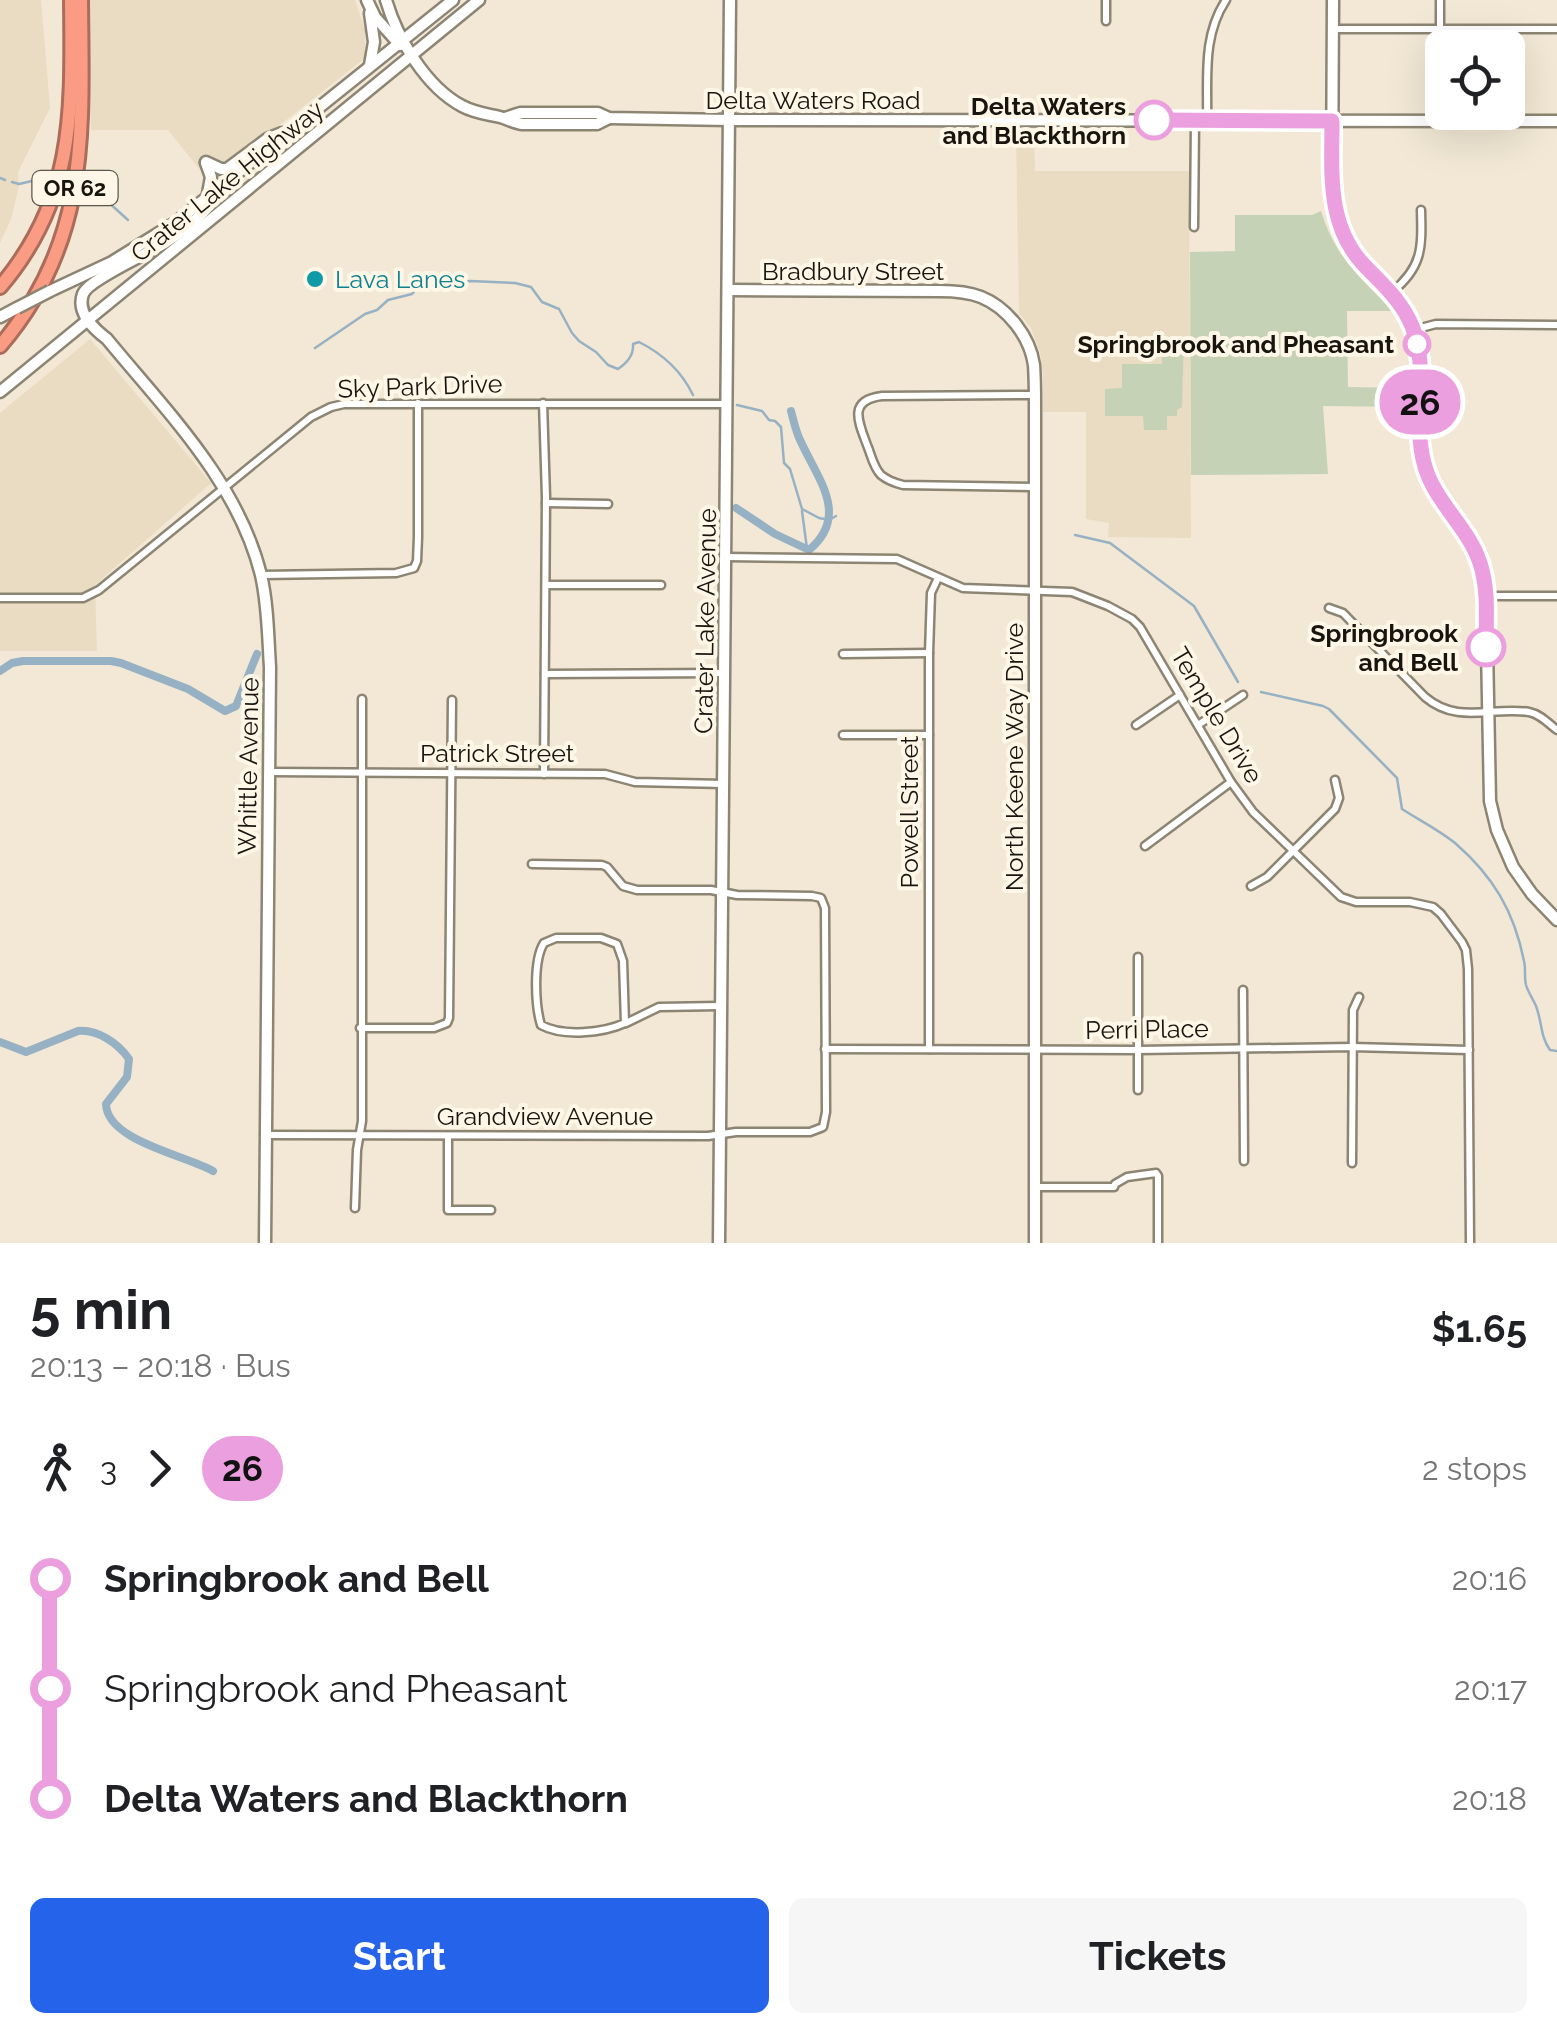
<!DOCTYPE html>
<html lang="en">
<head>
<meta charset="utf-8">
<style>
	:root { --surface:#fff; --page:#f6f6f6; --text:#202124; --muted:#757577; --accent:#2563eb }
	body { margin:0; font-family:Raleway,sans-serif; background:var(--page); color:var(--text); height:100vh; display:flex; flex-direction:column; font-size:38px; white-space:nowrap }
	* { box-sizing:border-box; margin:0 }
	p { font-size:32px; color:var(--muted) }
	.icon { flex:none; width:55px; height:55px; fill:none; stroke:currentColor; stroke-width:2; stroke-linecap:round; stroke-linejoin:round }
	.map { position:relative; height:1243px; overflow:hidden }
	.details { display:flex; flex-direction:column; background:var(--surface); flex:1 }
	.details>* { flex:none }
	.badge { padding:0 20px; border-radius:32px; font-size:35px; line-height:65px }
	.fabs { position:absolute; left:1425px; top:30px; display:grid; gap:20px }
	.fabs a { display:grid; place-items:center; width:100px; height:100px; border-radius:15px; background:var(--surface); box-shadow:0 10px 40px #0002; font-size:50px }
	.map>.badge { position:absolute; translate:-50% -50%; box-shadow:0 0 0 5px #fff }
	.legs { display:flex; align-items:center; gap:15px; height:110px; padding:0 30px; font-size:32px }
	.legs p { margin-inline-start:auto }
	.headline { display:flex; align-items:center; justify-content:space-between; height:170px; padding:0 30px }
	h1 { font-size:55px; font-weight:700; line-height:75px }
	.primary-button { display:flex; gap:20px; margin-top:auto; padding:20px 30px }
	.primary-button a { flex:1; height:115px; border-radius:15px; background:var(--accent); color:#fff; font-size:40px; font-weight:700; line-height:115px; text-align:center }
	.primary-button a+a { background:var(--page); color:var(--text) }
	ul { padding:0 30px; list-style:none }
	li { display:flex; align-items:center; gap:35px; height:110px; font-size:38px }
	li i { display:grid; place-items:center; width:15px; height:100%; margin:0 12px; background:currentColor }
	li i::after { content:''; width:25px; height:25px; margin:-12px; border:8px solid; border-radius:50%; background:var(--surface) }
	li p { margin-inline-start:auto }
	li:first-child i { background:linear-gradient(#0000 50%,currentColor 0) }
	li:last-child i { background:linear-gradient(currentColor 50%,#0000 0) }
	.map>svg:first-child { display:block }
	.built { fill:#e9dcc2 }
	.green { fill:#c6d2b6 }
	.lines { fill:none; stroke-linecap:round; stroke-linejoin:round }
	.stream { stroke:#97b1c4; stroke-width:2.5 }
	.canal { stroke:#97b1c4; stroke-width:8 }
	.street-casing { stroke:#8d8573; stroke-width:11 }
	.secondary-casing { stroke:#8d8573; stroke-width:15 }
	.highway-casing { stroke:#ab6c5b; stroke-width:18 }
	.street { stroke:#fff; stroke-width:6 }
	.secondary { stroke:#fff; stroke-width:10 }
	.highway { stroke:#fa9b84; stroke-width:12 }
	.secondary-bridge-casing { stroke:#8d8573; stroke-width:15; stroke-linecap:butt }
	.secondary-bridge { stroke:#fff; stroke-width:10 }
	.line-1-casing { stroke:#fff; stroke-width:22 }
	.line-1 { stroke:#eb9fde; stroke-width:15 }
	.stop-1-dot { fill:#fff; stroke:#eb9fde; stroke-width:5 }
	.culture-dot { fill:#0f9aa8; stroke:#fef6e6; stroke-width:4 }
	.labels { text-anchor:middle; dominant-baseline:central; stroke-width:8; stroke-linejoin:round; paint-order:stroke }
	.shield { fill:#fef6e6; stroke:#5d584f; stroke-width:2.5 }
	.shield-label { font-size:22px; font-weight:bold; fill:#18140e }
	.street-label { font-size:25px; fill:#18140e; stroke:#fef6e6 }
	.stop-label { font-size:25px; font-weight:bold; fill:#18140e; stroke:#fef6e6; text-anchor:end }
	.culture-label { font-size:25px; fill:#0d838f; stroke:#fef6e6; text-anchor:start }
</style>
</head>
<body>
<div class="map">
<svg width="1557" height="1243" viewBox="0 0 1557 1243">
	<rect width="100%" height="100%" fill="#f2e8d5"/>
	<g class="built">
		<path d="M 0,0 L 41,0 L 50,108 L 18,172 L 19,186 L 11,219 L 0,243 Z"/>
		<path d="M 89,0 L 355,0 L 365,30 L 365,58 L 209,181 L 168,130 L 91,130 Z"/>
		<path d="M 1016,132 L 1034,132 L 1035,171 L 1189,171 L 1191,538 L 1108,537 L 1109,523 L 1086,519 L 1086,412 L 1043,412 L 1043,376 L 1040,353 L 1031,328 L 1019,313 Z"/>
		<path d="M 90,339 L 211,483 L 95,585 L 97,651 L 0,651 L 0,413 Z"/>
	</g>
	<g class="green">
		<path d="M 1321,211 C 1333,249 1349,267 1376,294 C 1382,300 1387,306 1393,311 L 1347,311 L 1348,387 L 1413,388 L 1412,407 L 1323,406 L 1328,474 L 1191,475 L 1190,252 L 1235,251 L 1235,215 L 1312,215 Z"/>
		<path d="M 1161,337 L 1184,337 L 1182,407 L 1177,410 L 1177,416 L 1167,416 L 1167,430 L 1144,430 L 1143,416 L 1105,416 L 1105,389 L 1122,388 L 1122,364 L 1162,364 Z"/>
	</g>
	<g class="lines">
		<g class="stream">
			<path d="M 0,178 L 5,180"/>
			<path d="M 12,182 L 19,184 L 49,177"/>
			<path d="M 86,182 L 128,220"/>
			<path d="M 315,348 L 365,314 L 377,310 L 388,300 L 412,294 L 418,287 L 427,282 L 445,285 L 470,281 L 515,283 L 531,287 L 542,302 L 559,309 L 572,333 L 579,341 L 596,352 L 608,365 L 618,369 C 627,363 634,355 633,344 L 639,342 C 663,354 681,370 693,395"/>
			<path d="M 737,405 L 762,411 L 769,420 L 775,421 L 781,427 L 784,463 L 790,469 L 802,509 L 819,518 L 829,520 L 836,516"/>
			<path d="M 802,511 L 807,549"/>
			<path d="M 1075,535 L 1110,543 L 1194,606 L 1238,682"/>
			<path d="M 1261,692 L 1323,706 L 1329,709 L 1397,778 L 1402,809 C 1419,820 1439,830 1455,843 C 1493,876 1514,911 1524,961 C 1526,969 1524,977 1526,985 C 1528,992 1533,999 1536,1006 C 1542,1021 1540,1036 1550,1050 L 1557,1051"/>
		</g>
		<g class="canal">
			<path d="M 736,508 L 775,534 L 809,550 C 850,516 818,479 801,442 C 796,433 794,422 791,411"/>
			<path d="M 0,671 L 12,663 L 23,661 L 111,661 L 121,663 L 188,689 L 225,711 L 236,706 L 257,654"/>
			<path d="M 0,1042 L 26,1052 L 78,1031 C 97,1029 118,1043 129,1059 L 127,1077 L 106,1104 C 107,1141 185,1155 213,1171"/>
		</g>
		<g class="street-casing">
			<g id="street">
				<path d="M 1106,0 L 1106,21"/>
				<path d="M 1334,29 L 1557,29"/>
				<path d="M 1440,29 L 1440,0"/>
				<path d="M 1207,119 C 1208,78 1202,36 1226,0"/>
				<path d="M 1194,227 L 1195,121"/>
				<path d="M 1392,292 C 1423,267 1422,247 1421,210"/>
				<path d="M 1413,330 L 1436,324 L 1557,325"/>
				<path d="M 1035,395 L 882,396 C 848,400 858,421 867,445 C 871,454 873,467 881,475 C 887,480 895,483 903,485 L 1035,487"/>
				<path d="M 543,403 L 546,497 L 544,774"/>
				<path d="M 546,503 L 608,504"/>
				<path d="M 726,557 L 897,559 L 963,588 L 1072,592 L 1108,606 L 1132,619 L 1140,627 L 1231,782 L 1253,812 L 1341,897 L 1356,902 L 1410,902 L 1433,907 L 1441,914 L 1462,942 L 1466,950 L 1468,969 L 1470,1243"/>
				<path d="M 262,575 L 396,573 L 414,568 L 417,561 L 418,537 L 418,403"/>
				<path d="M 546,585 L 661,585"/>
				<path d="M 1487,596 L 1557,596"/>
				<path d="M 0,598 L 83,598 L 99,590 L 311,417 L 331,407 L 344,404 L 726,404"/>
				<path d="M 1329,608 L 1343,613 L 1425,697 C 1458,725 1492,706 1529,712 C 1540,714 1548,723 1557,730"/>
				<path d="M 843,654 L 929,653"/>
				<path d="M 545,674 L 724,673"/>
				<path d="M 1136,725 L 1180,695"/>
				<path d="M 1198,725 L 1243,695"/>
				<path d="M 843,735 L 929,735"/>
				<path d="M 269,772 L 605,774 L 635,782 L 724,784"/>
				<path d="M 1145,846 L 1231,782"/>
				<path d="M 1251,886 L 1267,877 L 1335,809 L 1339,798 L 1335,780"/>
				<path d="M 556,938 L 601,938 L 617,944 L 623,961 L 625,1023 C 603,1033 563,1037 541,1025 C 535,1005 533,960 544,943 Z"/>
				<path d="M 1138,957 L 1138,1090"/>
				<path d="M 1243,990 L 1244,1161"/>
				<path d="M 626,1023 L 659,1007 L 720,1006"/>
				<path d="M 360,1028 L 434,1028 L 447,1023 L 449,1018 L 452,700"/>
				<path d="M 825,1049 L 1138,1050 L 1352,1047 L 1469,1050"/>
				<path d="M 929,1049 L 929,653 L 931,593 L 938,578"/>
				<path d="M 266,1135 L 708,1136 L 736,1132 L 810,1132 L 823,1127 L 826,1112 L 825,908 L 821,898 L 812,896 L 737,895 L 711,890 L 637,890 L 623,886 L 607,867 L 602,865 L 532,864"/>
				<path d="M 448,1136 L 448,1210 L 491,1210"/>
				<path d="M 1352,1163 L 1353,1010 L 1359,997"/>
				<path d="M 1036,1187 L 1114,1187 L 1115,1184 L 1127,1177 L 1156,1173 L 1158,1176 L 1158,1243"/>
				<path d="M 355,1208 L 357,1150 L 362,1121 L 362,699"/>
			</g>
		</g>
		<g class="secondary-casing">
			<g id="secondary">
				<path d="M 367,0 L 375,17 L 400,45"/>
				<path d="M 386,0 C 397,38 426,87 462,106 C 475,113 487,114 500,117 C 508,119 514,123 522,124 L 597,124 L 609,118"/>
				<path d="M 1333,0 L 1332,194 C 1337,220 1344,243 1362,263 C 1378,281 1396,293 1407,315 C 1430,363 1411,416 1424,466 C 1432,493 1452,514 1467,538 C 1479,556 1483,574 1486,596 L 1490,801 L 1497,830 L 1513,867 L 1532,894 L 1557,920"/>
				<path d="M 370,13 L 374,42 L 370,65"/>
				<path d="M 505,118 L 520,113 L 598,113 L 609,118 L 730,120 L 1557,121"/>
				<path d="M 206,162 L 221,169 L 227,169 L 267,139 L 282,133"/>
				<path d="M 206,163 L 211,177 L 207,199"/>
				<path d="M 225,184 C 208,212 190,226 163,244 C 147,254 88,280 83,294 C 76,313 94,329 107,339 C 167,412 238,482 261,575 C 268,605 268,637 270,667 L 265,1243"/>
				<path d="M 729,290 L 940,291 C 954,291 968,292 981,297 C 1008,308 1030,337 1034,365 C 1035,379 1035,393 1035,406 L 1035,1243"/>
				<path d="M 50,291 L 112,262 L 175,223 L 453,0"/>
				<path d="M 0,317 L 17,308"/>
				<path d="M 0,392 L 479,0"/>
				<path d="M 719,1243 L 730,0"/>
			</g>
		</g>
		<g class="highway-casing">
			<g id="highway">
				<path d="M 0,287 C 76,198 72,110 71,0"/>
				<path d="M 0,346 C 91,240 82,130 81,0"/>
			</g>
		</g>
		<use href="#street" class="street"/>
		<use href="#secondary" class="secondary"/>
		<use href="#highway" class="highway"/>
		<g class="secondary-bridge-casing">
			<path id="secondary-bridge" d="M 17,308 L 50,291"/>
		</g>
		<use href="#secondary-bridge" class="secondary-bridge"/>
	</g>
	<g class="lines">
		<g class="line-1-casing">
			<path id="line-1" d="M 1154,120 L 1332,121 C 1332,172 1326,226 1365,266 C 1384,286 1401,300 1412,326 C 1430,370 1412,418 1424,463 C 1433,501 1468,526 1480,563 C 1489,590 1486,620 1486,647"/>
		</g>
		<use href="#line-1" class="line-1"/>
	</g>
	<g class="stop-1-dot">
		<circle cx="1154" cy="120" r="18"/>
		<circle cx="1417" cy="344" r="12"/>
		<circle cx="1486" cy="647" r="18"/>
	</g>
	<circle class="culture-dot" cx="315" cy="279" r="10"/>
	<g class="labels">
		<rect class="shield" x="32.5" y="171" width="85" height="34" rx="8"/>
		<g class="shield-label">
			<text x="75" y="188">OR 62</text>
		</g>
		<g class="street-label">
			<text x="813" y="100">Delta Waters Road</text>
			<text transform="translate(227 181) rotate(-39)">Crater Lake Highway</text>
			<text x="853" y="271">Bradbury Street</text>
			<text transform="translate(420 386) rotate(-2)">Sky Park Drive</text>
			<text transform="translate(705 621) rotate(-89)">Crater Lake Avenue</text>
			<text transform="translate(1217 715) rotate(59)">Temple Drive</text>
			<text x="497" y="753">Patrick Street</text>
			<text transform="translate(1014 757) rotate(-90)">North Keene Way Drive</text>
			<text transform="translate(248 766) rotate(-89)">Whittle Avenue</text>
			<text transform="translate(909 812) rotate(-90)">Powell Street</text>
			<text transform="translate(1147 1029) rotate(-1)">Perri Place</text>
			<text x="545" y="1116">Grandview Avenue</text>
		</g>
		<g class="stop-label">
			<text x="1126" y="106">Delta Waters<tspan x="1126" dy="29">and Blackthorn</tspan></text>
			<text x="1394" y="344">Springbrook and Pheasant</text>
			<text x="1458" y="633">Springbrook<tspan x="1458" dy="29">and Bell</tspan></text>
		</g>
		<g class="culture-label">
			<text x="335" y="279">Lava Lanes</text>
		</g>
	</g>
</svg>
<div class="fabs">
<a><svg class="icon" aria-label="locate" viewBox="0 0 24 24"><circle cx="12" cy="12" r="6"/><path d="M12 2v4M12 18v4M2 12h4M18 12h4"/></svg></a>
</div>
<b class="badge" style="left:1420px;top:402px;background:#eb9fde;color:#111">26</b>
</div>
<section class="details">
<div class="headline"><div><h1>5 min</h1><p>20:13 – 20:18 · Bus</p></div><b>$1.65</b></div>
<div class="legs"><svg class="icon" aria-label="walk" viewBox="0 0 24 24"><circle cx="13" cy="4" r="2"/><path d="M13 8l-2 6 4 7M11 14l-3 7M7 12l3-4h3l4 4"/></svg>3<svg class="icon" aria-label="forward" viewBox="0 0 24 24"><path d="M9 5l7 7-7 7"/></svg><b class="badge" style="background:#eb9fde;color:#111">26</b><p>2 stops</p></div>
<ul>
<li><i style="color:#eb9fde"></i><b>Springbrook and Bell</b><p>20:16</p></li>
<li><i style="color:#eb9fde"></i><span>Springbrook and Pheasant</span><p>20:17</p></li>
<li><i style="color:#eb9fde"></i><b>Delta Waters and Blackthorn</b><p>20:18</p></li>
</ul>
<div class="primary-button"><a>Start</a><a>Tickets</a></div>
</section>
</body>
</html>
